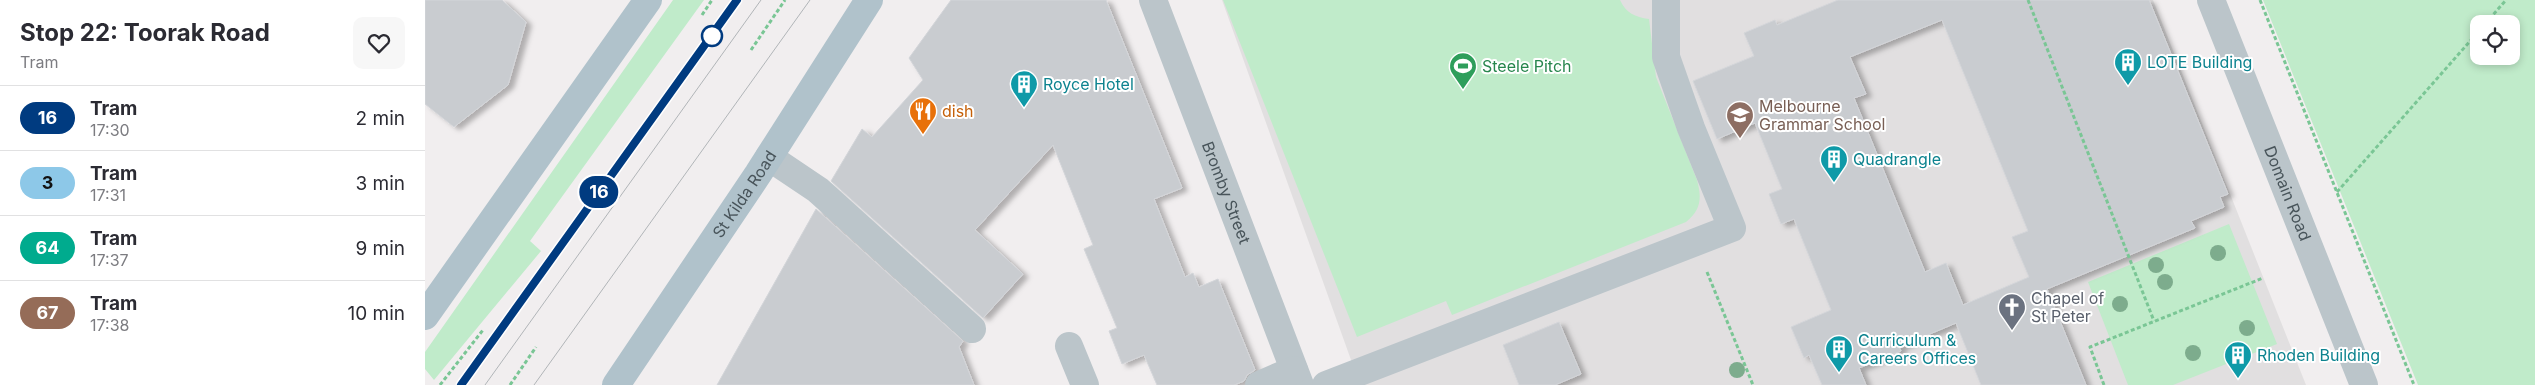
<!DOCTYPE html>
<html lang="en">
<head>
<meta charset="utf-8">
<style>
	:root { --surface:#fff; --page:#f7f7f7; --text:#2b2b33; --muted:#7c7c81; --line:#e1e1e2 }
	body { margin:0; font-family:Inter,sans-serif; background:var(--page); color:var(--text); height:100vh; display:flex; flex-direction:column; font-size:19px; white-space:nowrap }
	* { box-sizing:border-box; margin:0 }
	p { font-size:16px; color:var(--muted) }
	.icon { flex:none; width:28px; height:28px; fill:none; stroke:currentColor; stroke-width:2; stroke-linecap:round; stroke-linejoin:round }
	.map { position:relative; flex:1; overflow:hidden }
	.details { display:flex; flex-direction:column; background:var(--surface); width:425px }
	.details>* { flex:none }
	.badge { padding:0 10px; border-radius:16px; font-size:18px; line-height:32px }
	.buttons { position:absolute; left:2045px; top:15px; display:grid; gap:10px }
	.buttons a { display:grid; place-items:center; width:50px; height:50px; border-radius:10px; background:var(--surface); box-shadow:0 2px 8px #0003; font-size:25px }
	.map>.badge { position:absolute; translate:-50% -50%; box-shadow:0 0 0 2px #fff }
	.round { display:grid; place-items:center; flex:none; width:52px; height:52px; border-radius:10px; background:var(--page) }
	.headline { display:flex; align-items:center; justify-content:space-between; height:85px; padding:0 20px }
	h1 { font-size:24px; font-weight:700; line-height:38px }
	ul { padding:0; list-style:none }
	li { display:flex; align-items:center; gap:15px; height:65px; padding:0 20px; border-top:1px solid var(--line) }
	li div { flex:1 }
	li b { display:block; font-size:19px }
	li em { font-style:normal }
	li .badge { min-width:55px; font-weight:700; text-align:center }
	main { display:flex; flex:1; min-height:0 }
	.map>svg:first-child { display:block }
	.education { fill:#e1dfe0 }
	.green { fill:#c0ebca; fill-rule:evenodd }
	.building { fill:#c9ccd0; stroke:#d3d5d9; fill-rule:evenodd; filter:url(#shadow) }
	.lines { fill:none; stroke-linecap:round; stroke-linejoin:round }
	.path { stroke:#7ac695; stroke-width:3; stroke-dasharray:4 2.5; stroke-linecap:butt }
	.minor { stroke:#bbc5ca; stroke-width:28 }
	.major { stroke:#b0c2cb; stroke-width:28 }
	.tram { stroke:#b1b5b8; stroke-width:1 }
	.tree { fill:#7dac8d }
	.line-casing { stroke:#fff; stroke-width:11 }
	.line { stroke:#003b80; stroke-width:8 }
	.stop-dot { fill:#fff; stroke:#003b80; stroke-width:2.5 }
	.labels { text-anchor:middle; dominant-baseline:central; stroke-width:4; stroke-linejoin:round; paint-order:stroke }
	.culture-label { font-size:16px; fill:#0d838f; stroke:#fff; text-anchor:start }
	.leisure-label { font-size:16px; fill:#27864d; stroke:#fff; text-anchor:start }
	.education-label { font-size:16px; fill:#785e54; stroke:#fff; text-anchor:start }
	.food-label { font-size:16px; fill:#c56008; stroke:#fff; text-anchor:start }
	.street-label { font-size:16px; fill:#48545a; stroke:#fff }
	.worship-label { font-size:16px; fill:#5b616d; stroke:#fff; text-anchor:start }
</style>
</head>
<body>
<main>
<section class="details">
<div class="headline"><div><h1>Stop 22: Toorak Road</h1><p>Tram</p></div><a class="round"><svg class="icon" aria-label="heart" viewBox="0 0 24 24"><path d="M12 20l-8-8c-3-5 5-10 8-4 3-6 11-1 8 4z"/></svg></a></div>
<ul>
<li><span class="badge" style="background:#003b80;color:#fff">16</span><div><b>Tram</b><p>17:30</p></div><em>2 min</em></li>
<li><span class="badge" style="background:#8dc8e8;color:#111">3</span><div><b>Tram</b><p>17:31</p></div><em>3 min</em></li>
<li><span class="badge" style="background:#00ab8e;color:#fff">64</span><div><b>Tram</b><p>17:37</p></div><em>9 min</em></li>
<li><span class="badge" style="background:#956c58;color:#fff">67</span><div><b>Tram</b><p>17:38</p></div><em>10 min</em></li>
</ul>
</section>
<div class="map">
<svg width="2110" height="385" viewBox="0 0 2110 385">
	<defs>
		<filter id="shadow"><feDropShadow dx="5.5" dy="3" stdDeviation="2.5" flood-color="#0004"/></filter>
	</defs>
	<rect width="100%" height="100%" fill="#f1eeef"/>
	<path class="education" d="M 797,0 L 1728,0 L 1881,385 L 935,385 Z"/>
	<g class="green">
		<path d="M 248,0 L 279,0 L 105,241 L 116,251 L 9,380 L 0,369 L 0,352 Z"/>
		<path d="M 798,0 L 1195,0 C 1201,13 1210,17 1224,19 L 1231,77 L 1272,180 C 1277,198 1276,210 1261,222 L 1027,315 L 1021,301 L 932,337 Z"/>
		<path d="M 1838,0 L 2110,0 L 2110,385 L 1993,385 ZM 2054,24 L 2086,24 L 2086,56 L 2054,56 Z"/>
		<path d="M 1804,224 L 1852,344 L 1748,385 L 1703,385 L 1663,282 Z"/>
	</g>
	<g class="building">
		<path d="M 0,0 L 77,0 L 101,22 L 83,85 L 29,127 L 0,104 Z"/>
		<path d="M 526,0 L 681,0 L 757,188 L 729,199 L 760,277 L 768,273 L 774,287 L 793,279 L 830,370 L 822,375 L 819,381 L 809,385 L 732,385 L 719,355 L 697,364 L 684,331 L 692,328 L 659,249 L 668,245 L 628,145 L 550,230 L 598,274 L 558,318 L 406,181 L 437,129 L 447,137 L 498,80 L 484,58 Z"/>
		<path d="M 1413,0 L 1724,0 L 1803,194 L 1795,197 L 1799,207 L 1766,221 L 1770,228 L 1622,289 L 1661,385 L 1556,385 L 1531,323 L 1474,347 L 1476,351 L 1434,368 L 1441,385 L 1397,385 L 1384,355 L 1379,358 L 1366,327 L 1406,310 L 1369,219 L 1356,224 L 1344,194 L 1357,189 L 1330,123 L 1292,139 L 1268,81 L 1329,56 L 1319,33 L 1350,20 L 1352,25 ZM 1517,20 L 1603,231 L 1587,237 L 1604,277 L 1538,305 L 1521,263 L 1500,272 L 1429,98 L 1441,94 L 1425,57 Z"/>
		<path d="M 391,209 L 538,341 L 534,347 L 549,385 L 292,385 Z"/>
		<path d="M 1134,322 L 1156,374 L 1130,385 L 1094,385 L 1078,345 Z"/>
	</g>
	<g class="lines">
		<g class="path">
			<path d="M 1603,0 L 1729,321"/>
			<path d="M 1835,0 L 1989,385"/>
			<path d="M 277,15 L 287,0"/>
			<path d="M 2060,24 L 2081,0"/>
			<path d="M 326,50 L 360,0"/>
			<path d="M 1912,192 L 2054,31"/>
			<path d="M 1282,272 L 1328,385"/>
			<path d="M 15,385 L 58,330"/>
			<path d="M 85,385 L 111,347"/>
			<path d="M 1679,385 L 1665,347 L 1838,278"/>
		</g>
		<g class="minor">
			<path id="s1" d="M 728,0 L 875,385"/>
			<path id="s2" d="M 1786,0 L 1939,385"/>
			<path d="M 344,157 L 393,190 L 547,329"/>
			<path d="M 644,346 L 660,385"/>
			<path d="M 834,385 L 869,370"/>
			<path d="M 901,385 L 1307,228 L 1266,128 L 1241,57 L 1241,0"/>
		</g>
		<g class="major">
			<path d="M 0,316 L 223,0"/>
			<path id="s3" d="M 191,385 L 333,174 L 444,0"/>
		</g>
		<g class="tram">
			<path d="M 36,385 L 312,0"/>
			<path d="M 60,385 L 336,0"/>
			<path d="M 109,385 L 385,0"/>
		</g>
	</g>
	<g class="tree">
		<circle cx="1793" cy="253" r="8"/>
		<circle cx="1731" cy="265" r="8"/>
		<circle cx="1740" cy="282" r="8"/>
		<circle cx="1695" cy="304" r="8"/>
		<circle cx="1822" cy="328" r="8"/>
		<circle cx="1768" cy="353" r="8"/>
		<circle cx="1312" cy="370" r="8"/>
	</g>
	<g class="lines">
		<g class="line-casing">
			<path id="line" d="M 36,385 L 312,0"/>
		</g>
		<use href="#line" class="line"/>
	</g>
	<defs>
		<g id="building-pin" transform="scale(1.4375)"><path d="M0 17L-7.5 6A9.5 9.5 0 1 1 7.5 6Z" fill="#0f9aa8" stroke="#fff"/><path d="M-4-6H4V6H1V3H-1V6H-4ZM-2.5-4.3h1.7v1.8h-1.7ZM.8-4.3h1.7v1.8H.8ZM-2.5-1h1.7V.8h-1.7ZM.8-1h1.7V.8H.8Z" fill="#fff"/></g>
		<g id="stadium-pin" transform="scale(1.4375)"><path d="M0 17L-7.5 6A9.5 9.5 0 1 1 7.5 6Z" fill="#2e9e5b" stroke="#fff"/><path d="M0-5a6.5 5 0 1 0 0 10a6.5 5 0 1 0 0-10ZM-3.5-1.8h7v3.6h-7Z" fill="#fff"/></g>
		<g id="restaurant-pin" transform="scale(1.4375)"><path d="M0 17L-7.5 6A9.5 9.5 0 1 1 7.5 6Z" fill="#e8710a" stroke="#fff"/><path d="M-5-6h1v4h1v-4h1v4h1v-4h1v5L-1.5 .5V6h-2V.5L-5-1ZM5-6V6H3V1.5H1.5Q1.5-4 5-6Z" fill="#fff"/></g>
		<g id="school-pin" transform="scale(1.4375)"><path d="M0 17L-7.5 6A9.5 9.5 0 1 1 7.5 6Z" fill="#8d6e63" stroke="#fff"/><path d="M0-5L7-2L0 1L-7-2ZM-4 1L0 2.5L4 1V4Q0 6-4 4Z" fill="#fff"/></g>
		<g id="church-pin" transform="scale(1.4375)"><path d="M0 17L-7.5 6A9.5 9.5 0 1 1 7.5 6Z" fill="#6b7280" stroke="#fff"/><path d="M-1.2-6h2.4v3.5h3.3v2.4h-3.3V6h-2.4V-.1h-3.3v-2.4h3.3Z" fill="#fff"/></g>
	</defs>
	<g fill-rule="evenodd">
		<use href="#building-pin" x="1703" y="62"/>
		<use href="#stadium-pin" x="1038" y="66"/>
		<use href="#building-pin" x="599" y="84"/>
		<use href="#restaurant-pin" x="498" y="111"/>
		<use href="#school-pin" x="1315" y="115"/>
		<use href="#building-pin" x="1409" y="159"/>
		<use href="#church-pin" x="1587" y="307"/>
		<use href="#building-pin" x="1414" y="349"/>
		<use href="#building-pin" x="1813" y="355"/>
	</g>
	<circle class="stop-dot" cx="287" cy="36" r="10"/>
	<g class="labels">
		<g class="culture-label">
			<text x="1722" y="62">LOTE Building</text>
			<text x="618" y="84">Royce Hotel</text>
			<text x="1428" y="159">Quadrangle</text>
			<text x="1433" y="340">Curriculum &amp;<tspan x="1433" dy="18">Careers Offices</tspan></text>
			<text x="1832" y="355">Rhoden Building</text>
		</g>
		<g class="leisure-label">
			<text x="1057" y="66">Steele Pitch</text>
		</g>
		<g class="education-label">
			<text x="1334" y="106">Melbourne<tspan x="1334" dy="18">Grammar School</tspan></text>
		</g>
		<g class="food-label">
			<text x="517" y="111">dish</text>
		</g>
		<g class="street-label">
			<text stroke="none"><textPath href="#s2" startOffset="208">Domain Road</textPath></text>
			<text stroke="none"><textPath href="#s1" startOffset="206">Bromby Street</textPath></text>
			<text stroke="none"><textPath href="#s3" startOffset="230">St Kilda Road</textPath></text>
		</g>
		<g class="worship-label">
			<text x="1606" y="298">Chapel of<tspan x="1606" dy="18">St Peter</tspan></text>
		</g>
	</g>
</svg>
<div class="buttons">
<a><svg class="icon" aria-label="locate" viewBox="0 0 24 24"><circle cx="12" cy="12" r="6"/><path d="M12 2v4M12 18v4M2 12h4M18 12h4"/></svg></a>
</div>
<b class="badge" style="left:174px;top:192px;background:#003b80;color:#fff">16</b>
</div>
</main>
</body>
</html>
